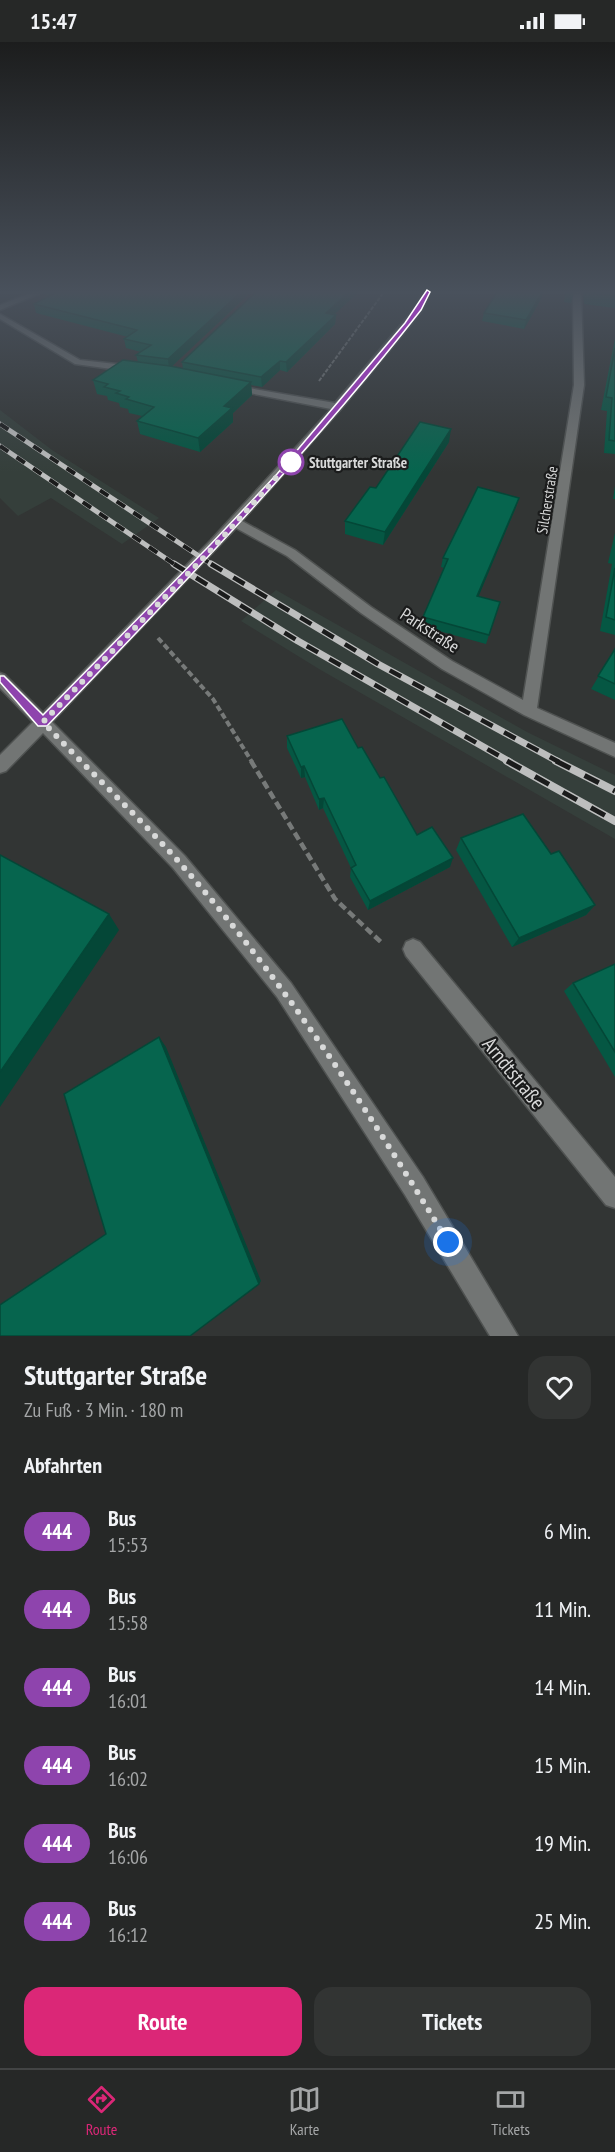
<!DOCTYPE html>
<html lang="de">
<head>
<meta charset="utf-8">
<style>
	:root { --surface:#262827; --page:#323433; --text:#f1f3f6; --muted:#a4a6a7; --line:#424444; --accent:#db2777 }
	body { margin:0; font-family:"PT Sans Narrow",sans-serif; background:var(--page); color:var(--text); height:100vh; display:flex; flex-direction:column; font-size:22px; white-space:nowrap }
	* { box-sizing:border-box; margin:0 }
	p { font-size:20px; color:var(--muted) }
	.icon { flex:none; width:33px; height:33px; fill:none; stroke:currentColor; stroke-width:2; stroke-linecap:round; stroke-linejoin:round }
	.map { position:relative; height:1294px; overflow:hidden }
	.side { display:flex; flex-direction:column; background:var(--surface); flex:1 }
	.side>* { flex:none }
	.badge { padding:0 12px; border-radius:20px; font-size:21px; line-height:39px }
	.you { position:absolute; width:30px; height:30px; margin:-15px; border:4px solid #fff; border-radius:50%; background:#1a73e8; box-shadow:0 0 0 9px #1a73e833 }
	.map>.badge { position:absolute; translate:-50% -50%; box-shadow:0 0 0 3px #fff }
	h2 { padding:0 24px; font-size:22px; line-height:54px }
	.round { display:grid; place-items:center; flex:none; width:63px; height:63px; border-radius:18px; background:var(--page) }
	.head { display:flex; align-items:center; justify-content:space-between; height:102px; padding:0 24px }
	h1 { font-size:28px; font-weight:800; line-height:45px }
	.button { display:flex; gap:12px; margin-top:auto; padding:12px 24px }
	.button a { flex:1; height:69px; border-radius:18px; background:var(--accent); color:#fff; font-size:24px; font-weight:800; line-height:69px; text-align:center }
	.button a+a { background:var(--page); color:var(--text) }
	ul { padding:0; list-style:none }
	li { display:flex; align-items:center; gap:18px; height:78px; padding:0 24px }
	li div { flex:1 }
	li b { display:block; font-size:22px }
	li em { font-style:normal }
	li .badge { min-width:66px; font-weight:700; text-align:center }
	.status { display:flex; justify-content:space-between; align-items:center; height:42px; padding:0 30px; background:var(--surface); direction:ltr }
	.status svg { height:16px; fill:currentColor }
	.dock { display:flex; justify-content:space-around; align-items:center; height:84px; border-top:2px solid var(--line); background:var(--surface); font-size:16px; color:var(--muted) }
	.dock a { display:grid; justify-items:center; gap:3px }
	.dock .active { color:var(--accent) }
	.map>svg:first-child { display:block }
	.built { fill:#353f3b }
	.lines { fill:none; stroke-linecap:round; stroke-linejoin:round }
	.minor-casing { stroke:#4f5251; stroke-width:3 }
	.path-far2 { stroke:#777a79; stroke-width:2; stroke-dasharray:4 1.5; stroke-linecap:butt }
	.path-far1 { stroke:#777a79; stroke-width:4; stroke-dasharray:6 3; stroke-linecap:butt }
	.path { stroke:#777a79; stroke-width:4.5; stroke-dasharray:8 4; stroke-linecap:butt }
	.minor { fill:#727574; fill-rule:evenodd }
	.rail-far2-casing { stroke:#bdbebe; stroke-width:5 }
	.rail-far1-casing { stroke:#bdbebe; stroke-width:7 }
	.rail-casing { stroke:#bdbebe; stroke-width:8 }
	.rail-far2 { stroke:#1b1c1c; stroke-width:4; stroke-dasharray:10; stroke-linecap:butt }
	.rail-far1 { stroke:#1b1c1c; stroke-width:4.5; stroke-dasharray:13; stroke-linecap:butt }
	.rail { stroke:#1b1c1c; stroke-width:5; stroke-dasharray:16; stroke-linecap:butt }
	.wall { fill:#055743 }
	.shaded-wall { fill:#044737 }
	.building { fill:#06654e; stroke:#044737; stroke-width:1.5 }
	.line { fill:#8e44ad; stroke:#fff; stroke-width:1.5 }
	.walk { stroke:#d8d9d9; stroke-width:6; stroke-dasharray:0 10.8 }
	.stop-dot { fill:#fff; stroke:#8e44ad; stroke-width:3 }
	.labels { text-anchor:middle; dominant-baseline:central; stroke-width:4.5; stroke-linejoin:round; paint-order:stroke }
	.far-stop-label { font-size:15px; font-weight:bold; fill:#d8d9d9; stroke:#1b1c1c; text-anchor:start }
	.far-street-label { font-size:15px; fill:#d8d9d9; stroke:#1b1c1c }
	.street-label { font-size:18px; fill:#d8d9d9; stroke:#1b1c1c }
	.near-street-label { font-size:21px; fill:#d8d9d9; stroke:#1b1c1c }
</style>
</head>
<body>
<div class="status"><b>15:47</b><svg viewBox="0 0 49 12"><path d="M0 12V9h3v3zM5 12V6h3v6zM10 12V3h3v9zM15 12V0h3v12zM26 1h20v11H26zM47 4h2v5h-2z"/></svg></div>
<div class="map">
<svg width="615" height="1294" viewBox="0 0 615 1294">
	<rect width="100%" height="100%" fill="#323534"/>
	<g class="built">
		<path d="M 0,368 L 52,408 L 159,476 L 122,502 L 51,456 L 18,474 L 0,456 Z"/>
		<path d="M 276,548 L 527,690 L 615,733 L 615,797 L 319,627 L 241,579 Z"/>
	</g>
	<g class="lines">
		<g class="minor-casing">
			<g id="minor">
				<path d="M 33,250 L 43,250 L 0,268 L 0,263 Z"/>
				<path d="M 423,250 L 431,250 L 422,269 L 341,367 L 242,479 L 295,508 L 371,565 L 452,619 L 523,658 L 574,343 L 573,250 L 581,250 L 584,343 L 537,666 L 615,701 L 615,715 L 524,673 L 442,627 L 361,571 L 287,514 L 236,486 L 52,680 L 185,814 L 291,941 L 423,1135 L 518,1294 L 490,1294 L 405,1153 L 277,955 L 173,826 L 43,691 L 6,729 L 0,731 L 0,713 L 33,680 L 0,646 L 0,631 L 5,633 L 43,671 L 211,498 L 331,367 L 234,348 L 231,347 L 231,343 L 335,361 L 415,266 Z"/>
				<path d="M 0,272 L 80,318 L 134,324 L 139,327 L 134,330 L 75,322 L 0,277 Z"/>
				<path d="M 413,897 L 420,900 L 615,1135 L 615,1166 L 606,1163 L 406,914 L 403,907 L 406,900 Z"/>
			</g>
		</g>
		<path class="path-far2" d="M 319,339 L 384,250"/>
		<path class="path-far1" d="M 158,596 L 213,657 L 252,720"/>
		<path class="path" d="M 251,719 L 335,857 L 383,902"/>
		<use href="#minor" class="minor"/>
		<g class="rail-far2-casing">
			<g id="rail-far2">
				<path d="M 0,382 L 214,524"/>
				<path d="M 0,404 L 177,524"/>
			</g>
		</g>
		<g class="rail-far1-casing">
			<g id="rail-far1">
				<path d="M 174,522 L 298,599 L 510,720"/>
				<path d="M 211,522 L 378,622 L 559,720"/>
			</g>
		</g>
		<g class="rail-casing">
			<g id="rail">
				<path d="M 507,719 L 615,779"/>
				<path d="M 556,719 L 615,749"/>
			</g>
		</g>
		<use href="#rail-far2" class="rail-far2"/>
		<use href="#rail-far1" class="rail-far1"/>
		<use href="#rail" class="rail"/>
	</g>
	<g class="wall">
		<path d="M 43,250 L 251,250 L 172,324 L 183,327 L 182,320 L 334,272 L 336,273 L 335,282 L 287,330 L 280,328 L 262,345 L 251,343 L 252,353 L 233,371 L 233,380 L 200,410 L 140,392 L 137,379 L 142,374 L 129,371 L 128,367 L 120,365 L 119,361 L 108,358 L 107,354 L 97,352 L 93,338 L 138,320 L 136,313 L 141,310 L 126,306 L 124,297 L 128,295 L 36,271 L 34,262 L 50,254 L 43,252 Z"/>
		<path d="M 543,250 L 541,257 L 524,287 L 482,279 L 484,271 Z"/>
		<path d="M 565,250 L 574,250 L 571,261 L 564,260 Z"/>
		<path d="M 583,250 L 615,250 L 615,266 L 584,262 Z"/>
		<path d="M 615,296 L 615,412 L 604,411 L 607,369 L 601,368 Z"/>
		<path d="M 449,400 L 383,503 L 345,492 L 345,479 L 376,446 Z"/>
		<path d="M 615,444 L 615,457 L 613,457 Z"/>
		<path d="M 516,465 L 478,554 L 500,560 L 486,602 L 421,584 L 423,575 L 444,526 L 441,525 L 443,516 Z"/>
		<path d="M 615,491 L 615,593 L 600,589 L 612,522 L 608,521 Z"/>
		<path d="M 615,607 L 615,658 L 591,647 Z"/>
		<path d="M 287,694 L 358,706 L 380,736 L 417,793 L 450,825 L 368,868 L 350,835 L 351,826 L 323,766 L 319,768 L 305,735 L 301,736 L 287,706 Z"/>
		<path d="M 461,796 L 595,863 L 586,873 L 512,905 L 456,808 Z"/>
		<path d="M 615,922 L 615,1035 L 564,949 L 573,941 Z"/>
	</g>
	<g class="shaded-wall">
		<path d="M 241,250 L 251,250 L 169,327 L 168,317 Z"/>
		<path d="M 349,250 L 359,250 L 326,280 L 326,271 Z"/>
		<path d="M 543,250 L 541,257 L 524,287 L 526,278 Z"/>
		<path d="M 336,273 L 335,282 L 287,330 L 286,320 Z"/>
		<path d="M 280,319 L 280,328 L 262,345 L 261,335 Z"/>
		<path d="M 251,340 L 252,353 L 233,371 L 233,380 L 200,410 L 198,396 L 224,364 Z"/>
		<path d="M 451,387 L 449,400 L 383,503 L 385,490 Z"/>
		<path d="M 519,456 L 516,465 L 475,563 L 477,554 Z"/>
		<path d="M 304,724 L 305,735 L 301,736 L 301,725 Z"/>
		<path d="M 324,756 L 323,766 L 319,768 L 319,757 Z"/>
		<path d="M 453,816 L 450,825 L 368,868 L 370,859 Z"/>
		<path d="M 595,863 L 586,873 L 512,905 L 519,896 Z"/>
		<path d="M 109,872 L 119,888 L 0,1065 L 0,1030 Z"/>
		<path d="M 159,995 L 166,1005 L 261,1239 L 259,1242 Z"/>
	</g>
	<g class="building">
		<path d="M 57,250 L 241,250 L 168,317 L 136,313 L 151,303 L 124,297 L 137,288 L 34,262 Z"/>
		<path d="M 256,250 L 349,250 L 326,271 L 336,273 L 286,320 L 280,319 L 261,335 L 182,320 Z"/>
		<path d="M 497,250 L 542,250 L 526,278 L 484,271 Z"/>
		<path d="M 587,250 L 615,250 L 615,254 L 587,251 Z"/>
		<path d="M 615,306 L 615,399 L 609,398 L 612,356 L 606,355 Z"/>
		<path d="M 123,318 L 170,324 L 251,340 L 224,364 L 232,366 L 198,396 L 137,379 L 154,365 L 126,357 L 129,355 L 116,351 L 120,349 L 104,345 L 108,342 L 93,338 Z"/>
		<path d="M 420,380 L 451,387 L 385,490 L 345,479 L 370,445 L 376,446 Z"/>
		<path d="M 478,445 L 519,456 L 477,554 L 500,560 L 489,593 L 423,575 L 448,517 L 443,516 Z"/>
		<path d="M 615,526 L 615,578 L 606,575 Z"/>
		<path d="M 615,607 L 615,642 L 598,634 Z"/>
		<path d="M 342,677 L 358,706 L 362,705 L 380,736 L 384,735 L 417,793 L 432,785 L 453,816 L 370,859 L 351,826 L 356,823 L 324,756 L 319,757 L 304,724 L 301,725 L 287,694 Z"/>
		<path d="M 523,772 L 551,812 L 559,809 L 595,863 L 519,896 L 461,796 Z"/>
		<path d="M 0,813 L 109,872 L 0,1030 Z"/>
		<path d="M 615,922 L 615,1010 L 573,941 Z"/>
		<path d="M 159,995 L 259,1242 L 190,1294 L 0,1294 L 0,1263 L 106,1192 L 64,1052 Z"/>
	</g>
	<linearGradient id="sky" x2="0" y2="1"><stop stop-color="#1c1d1d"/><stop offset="0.58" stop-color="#49515c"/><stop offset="1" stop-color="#49515c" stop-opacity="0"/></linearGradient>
	<rect width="615" height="431" fill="url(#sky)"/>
	<path class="line" d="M 427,248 L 430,250 L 421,268 C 306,415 177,549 47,684 L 38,684 L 0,640 L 0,634 L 4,634 L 43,673 L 210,503 L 277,432 L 405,281 Z"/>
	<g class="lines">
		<path class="walk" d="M 291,420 L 294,416 L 213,506 L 43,680 C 87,727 136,772 179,820 C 282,936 368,1068 448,1200"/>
	</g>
	<circle class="stop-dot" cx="291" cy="420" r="12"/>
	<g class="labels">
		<g class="far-stop-label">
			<text x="309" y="420">Stuttgarter Straße</text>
		</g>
		<g class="far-street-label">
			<text transform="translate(547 458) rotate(-81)">Silcherstraße</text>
		</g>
		<g class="street-label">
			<text transform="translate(430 588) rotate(33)">Parkstraße</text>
		</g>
		<g class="near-street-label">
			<text transform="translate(514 1031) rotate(51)">Arndtstraße</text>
		</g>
	</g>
</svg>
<div class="you" style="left:448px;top:1200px"></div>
</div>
<section class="side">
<div class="head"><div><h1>Stuttgarter Straße</h1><p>Zu Fuß · 3 Min. · 180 m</p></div><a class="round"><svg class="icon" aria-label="heart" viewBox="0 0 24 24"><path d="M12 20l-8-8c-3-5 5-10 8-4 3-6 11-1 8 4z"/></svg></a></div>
<h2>Abfahrten</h2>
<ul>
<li><span class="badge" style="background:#8e44ad;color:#fff">444</span><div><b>Bus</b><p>15:53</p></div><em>6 Min.</em></li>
<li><span class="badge" style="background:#8e44ad;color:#fff">444</span><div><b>Bus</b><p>15:58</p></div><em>11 Min.</em></li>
<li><span class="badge" style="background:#8e44ad;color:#fff">444</span><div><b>Bus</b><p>16:01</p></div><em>14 Min.</em></li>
<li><span class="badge" style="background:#8e44ad;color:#fff">444</span><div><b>Bus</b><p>16:02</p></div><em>15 Min.</em></li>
<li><span class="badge" style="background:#8e44ad;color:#fff">444</span><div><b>Bus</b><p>16:06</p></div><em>19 Min.</em></li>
<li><span class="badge" style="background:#8e44ad;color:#fff">444</span><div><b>Bus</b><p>16:12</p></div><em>25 Min.</em></li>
</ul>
<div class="button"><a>Route</a><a>Tickets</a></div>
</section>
<nav class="dock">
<a class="active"><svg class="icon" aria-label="directions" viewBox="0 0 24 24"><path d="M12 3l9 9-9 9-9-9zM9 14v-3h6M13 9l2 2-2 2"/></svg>Route</a>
<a><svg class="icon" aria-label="map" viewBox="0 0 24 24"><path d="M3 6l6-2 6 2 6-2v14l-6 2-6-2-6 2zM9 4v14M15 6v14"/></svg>Karte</a>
<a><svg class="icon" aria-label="tickets" viewBox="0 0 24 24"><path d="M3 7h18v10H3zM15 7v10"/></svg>Tickets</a>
</nav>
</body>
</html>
